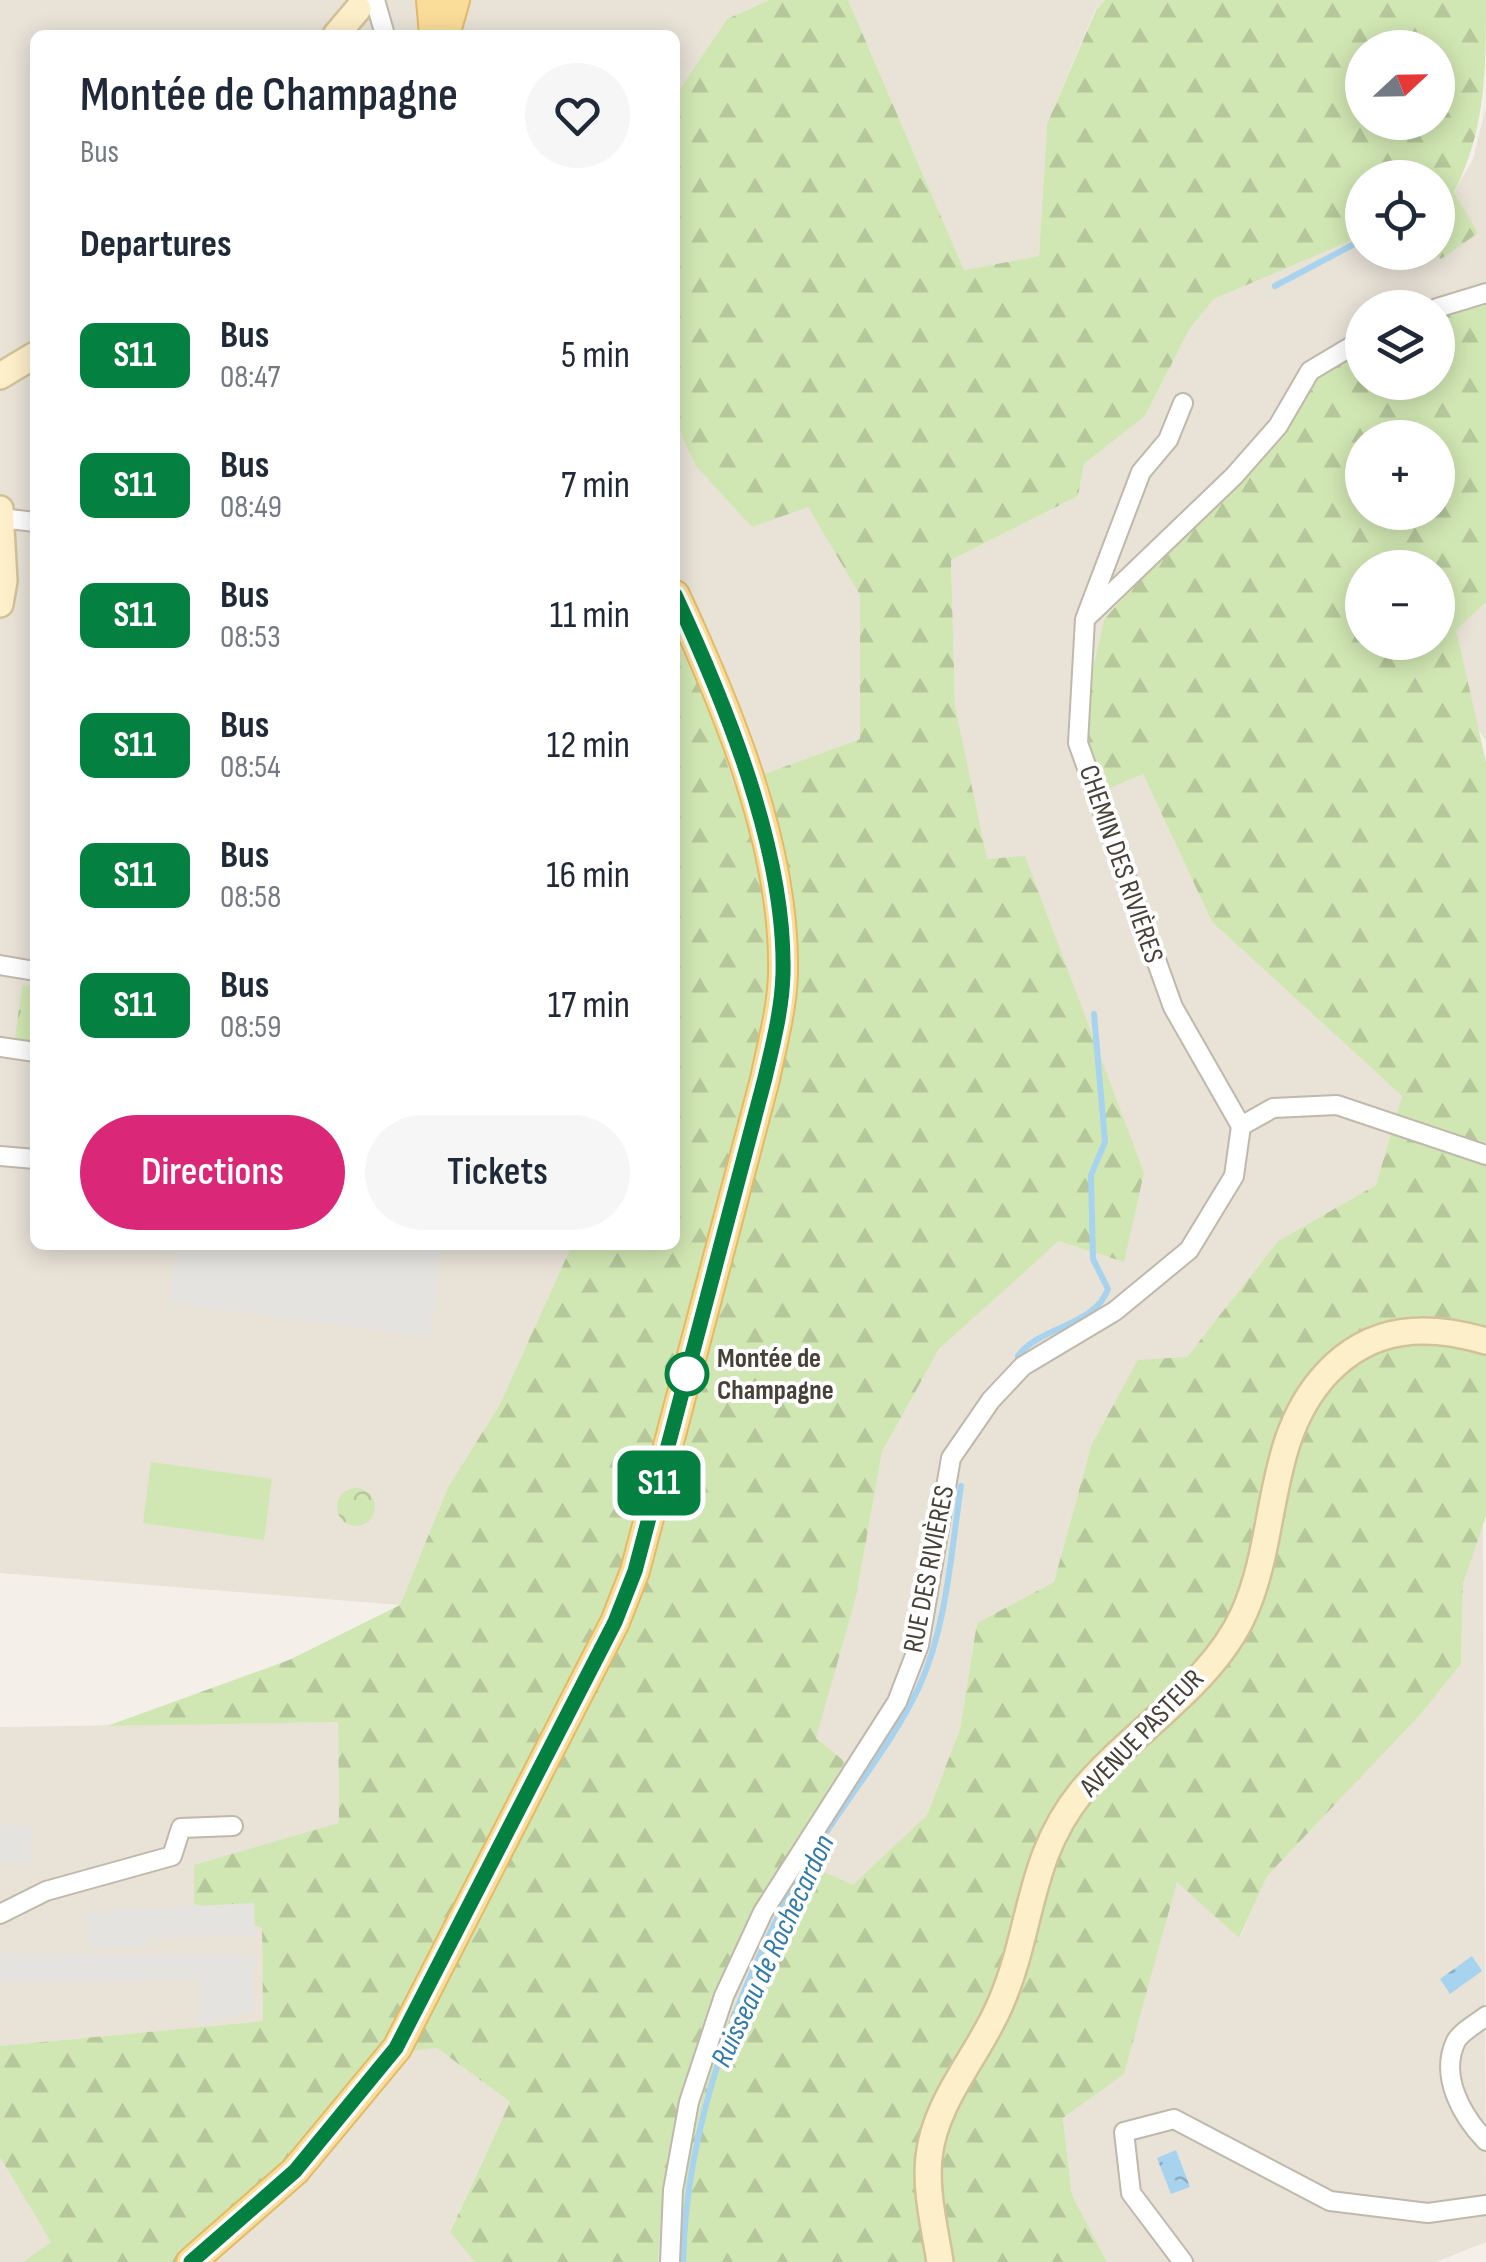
<!DOCTYPE html>
<html lang="en">
<head>
<meta charset="utf-8">
<style>
	:root { --surface:#fff; --page:#f6f6f7; --text:#1f2937; --muted:#747a83; --accent:#db2777 }
	body { margin:0; font-family:"Sofia Sans Condensed",sans-serif; background:var(--page); color:var(--text); height:100vh; display:flex; flex-direction:column; font-size:38px; white-space:nowrap }
	* { box-sizing:border-box; margin:0 }
	p { font-size:32px; color:var(--muted) }
	.icon { flex:none; width:55px; height:55px; fill:none; stroke:currentColor; stroke-width:2; stroke-linecap:round; stroke-linejoin:round }
	.map { position:relative; flex:1; overflow:hidden }
	.panel { position:absolute; left:30px; top:30px; width:650px; height:1220px; display:flex; flex-direction:column; background:var(--surface); border-radius:15px; box-shadow:0 5px 25px #0003 }
	.panel>* { flex:none }
	.badge { padding:0 20px; border-radius:15px; font-size:35px; line-height:65px }
	.needle { width:65px; rotate:68deg }
	.buttons { position:absolute; left:1345px; top:30px; display:grid; gap:20px }
	.buttons a { display:grid; place-items:center; width:110px; height:110px; border-radius:50%; background:var(--surface); box-shadow:0 5px 25px #0003; font-size:50px }
	.map>.badge { position:absolute; translate:-50% -50%; box-shadow:0 0 0 5px #fff }
	h2 { padding:0 50px; font-size:38px; line-height:90px }
	.round { display:grid; place-items:center; flex:none; width:105px; height:105px; border-radius:52px; background:var(--page) }
	.headline { display:flex; align-items:center; justify-content:space-between; height:170px; padding:0 50px }
	h1 { font-size:48px; font-weight:600; line-height:75px }
	.button { display:flex; gap:20px; margin-top:auto; padding:20px 50px }
	.button a { flex:1; height:115px; border-radius:60px; background:var(--accent); color:#fff; font-size:40px; font-weight:600; line-height:115px; text-align:center }
	.button a+a { background:var(--page); color:var(--text) }
	ul { padding:0; list-style:none }
	li { display:flex; align-items:center; gap:30px; height:130px; padding:0 50px }
	li div { flex:1 }
	li b { display:block; font-size:38px }
	li em { font-style:normal }
	li .badge { min-width:110px; font-weight:700; text-align:center }
	.map>svg:first-child { display:block }
	.residential { fill:#e8e2d7 }
	.grass { fill:url(#grass-tufts) }
	.forest { fill:url(#forest-firs); fill-rule:evenodd }
	.park { fill:url(#park-crowns) }
	.pitch { fill:#d1e7b3 }
	.parking { fill:#e5e3e0 }
	.water { fill:url(#water-ripples) }
	.lines { fill:none; stroke-linecap:round; stroke-linejoin:round }
	.stream { stroke:#a7d3ef; stroke-width:6 }
	.street-casing { stroke:#bfb8ab; stroke-width:22 }
	.secondary-casing { stroke:#d2c299; stroke-width:30 }
	.primary-casing { stroke:#e1ba6a; stroke-width:32 }
	.street { stroke:#fff; stroke-width:18 }
	.secondary { stroke:#fdefc9; stroke-width:25 }
	.primary { stroke:#fbdd9a; stroke-width:28 }
	.line-casing { stroke:#fff; stroke-width:22 }
	.line { stroke:#048040; stroke-width:15 }
	.stop-dot { fill:#fff; stroke:#048040; stroke-width:5 }
	.labels { text-anchor:middle; dominant-baseline:central; stroke-width:8; stroke-linejoin:round; paint-order:stroke }
	.street-label { font-size:28px; fill:#474137; stroke:#fff }
	.stop-label { font-size:28px; font-weight:bold; fill:#474137; stroke:#fff; text-anchor:start }
	.water-label { font-size:30px; font-style:italic; fill:#317aa9; stroke:#fff }
</style>
</head>
<body>
<div class="map">
<svg width="1486" height="2262" viewBox="0 0 1486 2262">
	<defs>
		<pattern id="grass-tufts" width="24" height="20" patternUnits="userSpaceOnUse" patternTransform="scale(2.5)"><rect width="24" height="20" fill="#d1e7b3"/><path d="M3 7l-1-3M5 7V3M7 7l1-3M15 17l-1-3M17 17v-4M19 17l1-3" fill="none" stroke="#b5c79b"/></pattern>
		<pattern id="forest-firs" width="22" height="20" patternUnits="userSpaceOnUse" patternTransform="scale(2.5)"><rect width="22" height="20" fill="#d1e7b3"/><path d="M5 1l3.5 6h-7zM16 11l3.5 6h-7z" fill="#b5c79b"/></pattern>
		<pattern id="park-crowns" width="20" height="18" patternUnits="userSpaceOnUse" patternTransform="scale(2.5)"><rect width="20" height="18" fill="#d1e7b3"/><path d="M2 6a3 3 0 1 1 6 0M12 15a3 3 0 1 1 6 0" fill="none" stroke="#b5c79b"/></pattern>
		<pattern id="water-ripples" width="26" height="14" patternUnits="userSpaceOnUse" patternTransform="scale(2.5)"><rect width="26" height="14" fill="#a7d3ef"/><path d="M2 4q2-2 4 0t4 0M15 11q2-2 4 0t4 0" fill="none" stroke="#8aadc2"/></pattern>
	</defs>
	<rect width="100%" height="100%" fill="#f4f0e9"/>
	<g class="residential">
		<path d="M 0,0 L 769,0 L 727,19 L 675,96 L 675,35 L 35,35 L 35,1245 L 572,1245 L 499,1406 L 448,1487 L 400,1605 L 0,1573 Z"/>
		<path d="M 848,0 L 1105,0 L 1095,10 L 1047,124 L 1039,256 L 964,270 Z"/>
		<path d="M 1486,106 L 1486,301 L 1438,308 L 1362,308 L 1362,348 L 1104,620 L 1092,672 L 1087,736 L 1105,789 L 1143,774 L 1212,922 L 1402,1096 L 1376,1185 L 1278,1241 L 1187,1357 L 1091,1446 L 1054,1582 L 977,1623 L 960,1729 L 927,1815 L 853,1886 L 804,1862 L 684,2194 L 686,2262 L 658,2262 L 662,2186 L 684,2096 L 719,1985 L 757,1907 L 815,1738 L 856,1597 L 882,1452 L 939,1349 L 1060,1240 L 955,706 L 951,560 L 1078,496 L 1084,464 L 1145,416 L 1190,328 L 1214,299 L 1362,236 L 1362,252 L 1432,253 L 1441,259 L 1477,232 L 1454,192 L 1473,159 Z"/>
		<path d="M 675,420 L 695,465 L 808,506 L 860,595 L 860,739 L 734,785 L 710,711 L 675,637 Z"/>
		<path d="M 1486,602 L 1486,741 L 1473,721 L 1456,630 Z"/>
		<path d="M 1483,1515 L 1486,2242 L 1436,2262 L 1107,2262 L 1072,2195 L 1063,2118 L 1124,2073 L 1177,1881 L 1240,1938 L 1266,1876 L 1420,1715 L 1461,1664 L 1463,1584 Z"/>
		<path d="M 338,1722 L 339,1824 L 194,1904 L 262,1927 L 263,2021 L 0,2046 L 0,1727 Z"/>
		<path d="M 408,2043 L 437,2048 L 510,2102 L 450,2231 L 475,2262 L 202,2262 Z"/>
		<path d="M 0,2157 L 51,2242 L 23,2262 L 0,2262 Z"/>
	</g>
	<path class="grass" d="M 22,985 L 35,986 L 35,1043 L 15,1040 Z"/>
	<g class="forest">
		<path d="M 769,0 L 848,0 L 964,270 L 1039,256 L 1047,124 L 1096,10 L 1105,0 L 1486,0 C 1486,70 1486,130 1454,192 L 1478,233 L 1441,259 L 1432,253 L 1438,252 L 1438,178 L 1362,178 L 1362,236 L 1214,299 L 1190,328 L 1145,416 L 1084,464 L 1078,496 L 951,560 L 955,706 L 987,859 L 1025,856 L 1144,1173 L 1124,1262 L 1059,1241 L 939,1349 L 882,1452 L 856,1597 L 816,1738 L 845,1762 C 802,1834 756,1904 721,1981 C 682,2068 663,2168 658,2262 L 475,2262 L 450,2232 L 510,2102 L 437,2048 L 384,2054 L 333,2123 L 176,2262 L 23,2262 L 51,2242 L 0,2157 L 0,2046 L 263,2021 L 262,1928 L 194,1904 L 194,1865 L 339,1823 L 338,1722 L 107,1726 L 289,1660 L 400,1605 L 448,1487 L 499,1406 L 572,1245 L 675,1245 L 675,834 L 679,759 L 675,743 L 675,637 L 710,711 L 734,785 L 860,739 L 860,595 L 808,507 L 752,527 L 695,465 L 675,420 L 675,96 L 727,19 ZM 1362,48 L 1438,48 L 1438,122 L 1362,122 Z"/>
		<path d="M 1486,301 L 1486,602 L 1456,630 L 1486,762 L 1486,1516 L 1463,1584 L 1461,1664 L 1420,1715 L 1267,1876 L 1239,1938 L 1177,1882 L 1124,2074 L 1063,2118 L 1072,2195 L 1107,2262 L 686,2262 C 685,2240 681,2215 684,2193 C 696,2077 750,1963 803,1862 L 853,1885 L 927,1815 L 960,1729 L 977,1623 L 1054,1582 L 1091,1446 L 1138,1360 L 1187,1357 L 1278,1241 L 1376,1185 L 1402,1096 L 1212,922 L 1143,774 L 1105,790 L 1087,736 L 1092,672 L 1104,620 L 1316,375 L 1362,348 L 1362,382 L 1438,382 L 1438,316 ZM 1362,438 L 1438,438 L 1438,512 L 1362,512 ZM 1362,568 L 1438,568 L 1438,642 L 1362,642 Z"/>
	</g>
	<circle class="park" cx="356" cy="1507" r="19"/>
	<path class="pitch" d="M 151,1462 L 272,1479 L 264,1540 L 143,1523 Z"/>
	<g class="parking">
		<path d="M 177,1245 L 442,1245 L 430,1337 L 170,1303 Z"/>
		<path d="M 0,1824 L 31,1827 L 31,1865 L 0,1860 Z"/>
		<path d="M 254,1903 L 255,1936 L 149,1938 L 145,1947 L 91,1949 L 83,1912 Z"/>
		<path d="M 0,1953 L 255,1955 L 253,2012 L 198,2025 L 200,1980 L 0,1982 Z"/>
	</g>
	<g class="water">
		<path d="M 1472,1956 L 1482,1971 L 1450,1994 L 1440,1979 Z"/>
		<path d="M 1176,2150 L 1190,2187 L 1171,2194 L 1157,2158 Z"/>
	</g>
	<g class="lines">
		<g class="stream">
			<path d="M 1438,208 L 1446,205"/>
			<path d="M 1275,286 L 1362,240"/>
			<path d="M 1018,1356 C 1040,1326 1095,1326 1108,1289 L 1093,1259 L 1091,1175 L 1105,1142 L 1094,1014"/>
			<path d="M 683,2262 C 686,2125 738,1985 805,1866 C 840,1805 889,1751 919,1687 C 947,1626 951,1552 961,1486"/>
		</g>
		<g class="street-casing">
			<g id="street">
				<path d="M 375,0 L 385,35"/>
				<path d="M 1437,308 L 1486,293"/>
				<path d="M 1,518 L 35,522"/>
				<path d="M 1087,614 L 1141,472 L 1168,440 L 1183,403"/>
				<path d="M 0,965 L 35,971"/>
				<path d="M 0,1047 L 35,1052"/>
				<path d="M 1241,1126 L 1173,1007 L 1078,743 L 1085,619 L 1234,476 L 1278,426 L 1310,371 L 1362,340"/>
				<path d="M 1241,1126 L 1273,1108 L 1337,1105 L 1486,1155"/>
				<path d="M 0,1156 L 35,1159"/>
				<path d="M 0,1914 L 46,1891 L 172,1856 L 181,1828 L 233,1826"/>
				<path d="M 1486,2016 C 1477,2023 1461,2032 1456,2041 C 1439,2076 1462,2116 1486,2141"/>
				<path d="M 670,2262 L 673,2190 L 689,2102 L 724,1996 L 763,1912 L 897,1702 L 919,1645 L 951,1458 L 991,1400 L 1023,1366 L 1115,1311 L 1189,1250 L 1234,1176 L 1241,1126"/>
				<path d="M 1183,2262 L 1131,2193 L 1124,2132 L 1174,2119 L 1330,2201 L 1428,2213 L 1486,2205"/>
			</g>
		</g>
		<g class="secondary-casing">
			<g id="secondary">
				<path d="M 336,35 L 358,9"/>
				<path d="M 0,376 L 35,355"/>
				<path d="M 0,509 L 4,581 L 0,604"/>
				<path d="M 940,2262 C 935,2229 925,2191 929,2157 C 935,2099 981,2053 1002,2000 C 1033,1926 1028,1857 1082,1791 C 1132,1731 1212,1685 1244,1613 C 1279,1535 1265,1439 1327,1373 C 1372,1325 1427,1324 1486,1341"/>
			</g>
		</g>
		<g class="primary-casing">
			<g id="primary">
				<path d="M 431,0 L 434,35"/>
				<path d="M 445,35 L 455,0"/>
				<path d="M 191,2262 L 295,2171 L 397,2048 L 615,1622 L 635,1571 L 765,1079 C 772,1044 782,1010 783,974 C 786,847 727,707 675,595"/>
			</g>
		</g>
		<use href="#street" class="street"/>
		<use href="#secondary" class="secondary"/>
		<use href="#primary" class="primary"/>
	</g>
	<g class="lines">
		<g class="line-casing">
			<path id="line" d="M 191,2262 L 295,2171 L 396,2048 L 615,1622 L 635,1571 L 765,1078 C 773,1044 782,1009 783,974 C 786,851 726,705 675,595"/>
		</g>
		<use href="#line" class="line"/>
	</g>
	<circle class="stop-dot" cx="687" cy="1374" r="20"/>
	<g class="labels">
		<g class="street-label">
			<text transform="translate(1121 864) rotate(71)">CHEMIN DES RIVIÈRES</text>
			<text transform="translate(929 1569) rotate(-79)">RUE DES RIVIÈRES</text>
			<text transform="translate(1142 1733) rotate(-46)">AVENUE PASTEUR</text>
		</g>
		<g class="stop-label">
			<text x="717" y="1358">Montée de<tspan x="717" dy="32">Champagne</tspan></text>
		</g>
		<g class="water-label">
			<text transform="translate(773 1951) rotate(-65)">Ruisseau de Rochecardon</text>
		</g>
	</g>
</svg>
<div class="buttons">
<a><svg class="needle" viewBox="-14 -14 28 28"><path d="M0-13l5 13h-10z" fill="#e53935"/><path d="M0 13l5-13h-10z" fill="#747a83"/></svg></a>
<a><svg class="icon" aria-label="locate" viewBox="0 0 24 24"><circle cx="12" cy="12" r="6"/><path d="M12 2v4M12 18v4M2 12h4M18 12h4"/></svg></a>
<a><svg class="icon" aria-label="layers" viewBox="0 0 24 24"><path d="M12 4l9 5-9 5-9-5zM3 14l9 5 9-5"/></svg></a>
<a>+</a>
<a>−</a>
</div>
<b class="badge" style="left:659px;top:1483px;background:#048040;color:#fff">S11</b>
<section class="panel">
<div class="headline"><div><h1>Montée de Champagne</h1><p>Bus</p></div><a class="round"><svg class="icon" aria-label="heart" viewBox="0 0 24 24"><path d="M12 20l-8-8c-3-5 5-10 8-4 3-6 11-1 8 4z"/></svg></a></div>
<h2>Departures</h2>
<ul>
<li><span class="badge" style="background:#048040;color:#fff">S11</span><div><b>Bus</b><p>08:47</p></div><em>5 min</em></li>
<li><span class="badge" style="background:#048040;color:#fff">S11</span><div><b>Bus</b><p>08:49</p></div><em>7 min</em></li>
<li><span class="badge" style="background:#048040;color:#fff">S11</span><div><b>Bus</b><p>08:53</p></div><em>11 min</em></li>
<li><span class="badge" style="background:#048040;color:#fff">S11</span><div><b>Bus</b><p>08:54</p></div><em>12 min</em></li>
<li><span class="badge" style="background:#048040;color:#fff">S11</span><div><b>Bus</b><p>08:58</p></div><em>16 min</em></li>
<li><span class="badge" style="background:#048040;color:#fff">S11</span><div><b>Bus</b><p>08:59</p></div><em>17 min</em></li>
</ul>
<div class="button"><a>Directions</a><a>Tickets</a></div>
</section>
</div>
</body>
</html>
